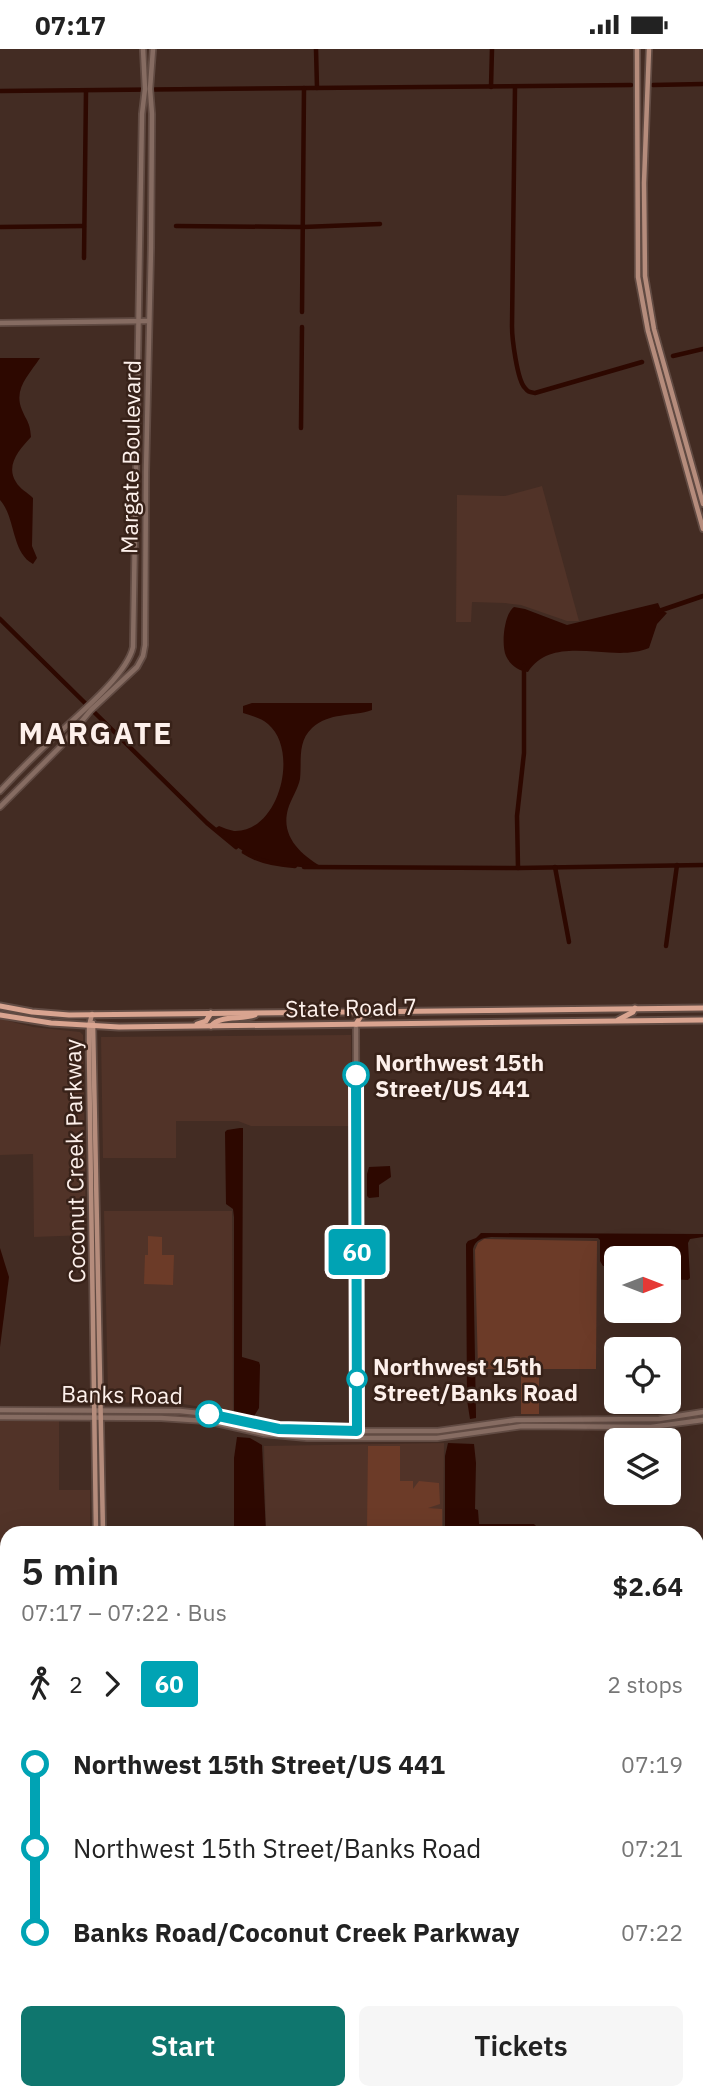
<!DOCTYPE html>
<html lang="en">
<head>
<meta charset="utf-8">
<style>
	:root { --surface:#fff; --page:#f6f6f6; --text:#222; --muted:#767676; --accent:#0f766e }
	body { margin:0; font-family:"IBM Plex Sans",sans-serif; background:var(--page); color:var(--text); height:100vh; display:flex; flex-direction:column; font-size:26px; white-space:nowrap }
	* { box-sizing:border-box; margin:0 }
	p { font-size:23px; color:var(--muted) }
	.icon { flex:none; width:38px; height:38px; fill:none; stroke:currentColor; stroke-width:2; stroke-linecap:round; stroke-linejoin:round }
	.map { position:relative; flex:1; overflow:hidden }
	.details { position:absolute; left:0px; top:1477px; width:704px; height:574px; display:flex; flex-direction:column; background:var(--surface); border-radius:21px 21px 0 0; box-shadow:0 7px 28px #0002 }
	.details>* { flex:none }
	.badge { padding:0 14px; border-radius:5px; font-size:24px; line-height:46px }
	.needle { width:46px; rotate:90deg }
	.fabs { position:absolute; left:604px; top:1197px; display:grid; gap:14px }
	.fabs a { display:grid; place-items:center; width:77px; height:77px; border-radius:10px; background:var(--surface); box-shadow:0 7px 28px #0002; font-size:35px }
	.map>.badge { position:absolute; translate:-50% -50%; box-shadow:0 0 0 4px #fff }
	.legs { display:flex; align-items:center; gap:10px; height:77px; padding:0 21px; font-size:23px }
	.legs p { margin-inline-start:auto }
	.head { display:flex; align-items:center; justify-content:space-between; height:119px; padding:0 21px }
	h1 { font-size:38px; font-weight:600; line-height:52px }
	.action { display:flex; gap:14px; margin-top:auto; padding:14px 21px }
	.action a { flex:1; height:80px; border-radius:10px; background:var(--accent); color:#fff; font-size:28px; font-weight:600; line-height:80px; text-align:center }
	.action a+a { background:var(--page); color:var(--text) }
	ul { padding:0 21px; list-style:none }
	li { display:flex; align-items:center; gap:24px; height:84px; font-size:26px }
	li i { display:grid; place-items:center; width:10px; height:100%; margin:0 9px; background:currentColor }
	li i::after { content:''; width:18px; height:18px; margin:-9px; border:5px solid; border-radius:50%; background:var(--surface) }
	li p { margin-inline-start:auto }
	li:first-child i { background:linear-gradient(#0000 50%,currentColor 0) }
	li:last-child i { background:linear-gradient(currentColor 50%,#0000 0) }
	.status { display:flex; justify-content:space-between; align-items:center; height:49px; padding:0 35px; background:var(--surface); direction:ltr }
	.status svg { height:19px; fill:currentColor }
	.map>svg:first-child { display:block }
	.built { fill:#513328 }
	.green { fill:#6c3b28 }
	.water { fill:#2d0800 }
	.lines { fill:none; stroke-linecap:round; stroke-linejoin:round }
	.canal { stroke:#2d0800; stroke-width:4.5 }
	.tertiary-casing { stroke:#614b43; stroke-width:8 }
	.secondary-casing { stroke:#614b43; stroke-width:8 }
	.primary-casing { stroke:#614b43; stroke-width:9 }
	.tertiary { stroke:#866c62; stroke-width:4.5 }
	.secondary { stroke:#b58c7c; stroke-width:4.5 }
	.primary { stroke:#d9a490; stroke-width:5 }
	.line-1-casing { stroke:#fff; stroke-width:16 }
	.line-1 { stroke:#00a3b4; stroke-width:10 }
	.stop-1-dot { fill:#fff; stroke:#00a3b4; stroke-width:3.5 }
	.labels { text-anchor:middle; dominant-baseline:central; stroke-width:5; stroke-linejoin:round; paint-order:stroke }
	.street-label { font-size:23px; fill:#fdf0eb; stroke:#382219 }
	.stop-label { font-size:23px; font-weight:bold; fill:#fdf0eb; stroke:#382219; text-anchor:start }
	.district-label { font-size:30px; font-weight:bold; letter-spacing:2px; fill:#fdf0eb; stroke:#382219 }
</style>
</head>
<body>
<div class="status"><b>07:17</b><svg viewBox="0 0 49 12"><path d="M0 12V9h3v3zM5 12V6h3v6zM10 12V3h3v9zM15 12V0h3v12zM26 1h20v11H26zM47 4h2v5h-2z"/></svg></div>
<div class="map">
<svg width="703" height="2051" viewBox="0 0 703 2051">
	<rect width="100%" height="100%" fill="#432c23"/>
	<g class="built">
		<path d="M 542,437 L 579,572 L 567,572 L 521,556 L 505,554 L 472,553 L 471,573 L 456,573 L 457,446 L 505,447 Z"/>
		<path d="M 0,970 L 33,978 L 80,983 L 83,986 L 86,1186 L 34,1188 L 33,1105 L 0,1106 Z"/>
		<path d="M 351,986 L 352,1077 L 251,1077 L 238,1072 L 176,1072 L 176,1109 L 103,1109 L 101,988 Z"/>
		<path d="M 104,1162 L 232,1162 L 233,1364 L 167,1352 L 114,1354 L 108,1345 Z"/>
		<path d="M 0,1372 L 59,1372 L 59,1441 L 90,1441 L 90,1484 L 7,1484 L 7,1599 L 0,1598 Z"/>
		<path d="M 444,1394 L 443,1481 L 266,1481 L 264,1397 Z"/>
		<rect x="118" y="2044" width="223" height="7"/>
	</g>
	<g class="green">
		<path d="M 148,1187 L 162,1188 L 162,1206 L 174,1206 L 173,1236 L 144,1235 L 145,1206 L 148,1206 Z"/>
		<path d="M 484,1190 L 597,1192 L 596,1320 L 539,1320 L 539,1365 L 521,1365 L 521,1320 L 478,1320 L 475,1201 L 478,1194 Z"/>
		<path d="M 368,1397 L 400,1397 L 400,1432 L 413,1432 L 413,1440 L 419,1432 L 439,1434 L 440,1455 L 428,1459 L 442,1460 L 442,1480 L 367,1480 Z"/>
		<rect x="0" y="1850" width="7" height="123"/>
		<path d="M 501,2044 L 593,2044 L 596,2051 L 501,2051 Z"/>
	</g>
	<g class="water">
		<path d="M 0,309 L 40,309 C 29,326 13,340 22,361 C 27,373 30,373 31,388 C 20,400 5,416 16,433 C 19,439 28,444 33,449 L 32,497 L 37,509 L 33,515 C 11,503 16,469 0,451 Z"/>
		<path d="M 658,554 L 661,561 L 667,564 L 657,575 L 649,599 C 612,615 554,583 528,623 C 519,622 510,616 506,607 C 501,596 504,565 514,558 L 525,560 L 567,576 Z"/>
		<path d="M 252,654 L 372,654 L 372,661 C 352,668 329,663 312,679 C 297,693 302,712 300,730 C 298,740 291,750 288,760 C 280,788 302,807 324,819 C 274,818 251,813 214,780 L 219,777 C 224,779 229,781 234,782 C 279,784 300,702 268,675 C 261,669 252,667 243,664 L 243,657 Z"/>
		<path d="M 240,1079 L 243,1079 L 243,1082 L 242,1308 L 259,1313 L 260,1316 L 259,1359 L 253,1369 L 235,1364 L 234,1362 L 234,1168 L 233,1160 L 226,1155 L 225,1083 L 227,1081 Z"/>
		<path d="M 390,1117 L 391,1128 L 379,1136 L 379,1148 L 369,1149 L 367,1147 L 367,1125 L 369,1118 Z"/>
		<path d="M 481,1184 L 703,1185 L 703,1188 L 690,1190 L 688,1194 L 690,1229 L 688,1231 L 669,1230 L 668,1209 L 616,1209 L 616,1217 L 603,1217 L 600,1212 L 600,1191 L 598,1189 L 491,1188 C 482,1189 475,1191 473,1200 L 476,1366 L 476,1369 L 470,1370 L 467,1351 L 466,1195 L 468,1192 L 476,1189 Z"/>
		<path d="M 0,1199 L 9,1228 L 0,1298 Z"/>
		<path d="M 237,1388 L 250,1389 L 262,1396 L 266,1484 L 234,1484 L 234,1409 Z"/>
		<path d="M 448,1394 L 474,1395 L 476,1414 L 475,1460 L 478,1461 L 479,1475 L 534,1475 L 536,1477 L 598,1478 L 608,1484 L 442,1484 L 445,1480 L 445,1407 Z"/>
	</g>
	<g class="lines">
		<g class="canal">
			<path d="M 316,0 L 317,39"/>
			<path d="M 653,36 L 703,35"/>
			<path d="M 491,38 L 492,0"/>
			<path d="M 515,38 L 512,277 C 512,289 517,331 525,339 C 528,343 529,343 535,344 L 642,313"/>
			<path d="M 0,42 L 631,36"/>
			<path d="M 176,177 L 303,178 L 380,175"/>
			<path d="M 0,178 L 84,177"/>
			<path d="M 84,209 L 86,42"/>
			<path d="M 302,263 L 304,39"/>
			<path d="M 673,307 L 703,300"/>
			<path d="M 301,379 L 302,278"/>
			<path d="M 659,562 L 703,547"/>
			<path d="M 0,570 L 86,655"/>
			<path d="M 95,664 L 207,774 L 236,798"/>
			<path d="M 244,803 C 259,813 277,816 295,817"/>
			<path d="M 304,818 L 518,819 L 703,816"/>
			<path d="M 555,818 L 569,893"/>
			<path d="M 518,819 L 517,767 L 524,704 L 524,617"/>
			<path d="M 666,897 L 677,816"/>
			<path d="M 0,1947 L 7,1944"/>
			<path d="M 0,2010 L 7,2014"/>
		</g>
		<g class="tertiary-casing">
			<g id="tertiary">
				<path d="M 0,274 L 149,272"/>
				<path d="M 0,742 C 16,725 33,708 50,692 C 72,671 127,627 133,598 L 142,65 L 145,40 L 143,0"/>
				<path d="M 0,758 L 61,697 L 91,661 L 137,618 L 143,607 L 145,596 L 146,423 L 151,199 L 152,65 L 150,40 L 153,0"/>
				<path d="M 356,975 L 357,1384"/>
				<path d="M 0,1361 L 180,1362 L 209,1365 L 279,1380 L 322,1382 L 438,1382 L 516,1371 L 659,1370 L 703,1363"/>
				<path d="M 0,1368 L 161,1369 L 207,1372 L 264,1385 L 307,1389 L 437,1389 L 522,1377 L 651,1378 L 703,1371"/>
			</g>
		</g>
		<g class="secondary-casing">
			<g id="secondary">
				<path d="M 637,0 L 638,228 L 648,282 L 703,480"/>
				<path d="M 649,0 L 644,134 L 645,227 L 654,280 L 703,455"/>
				<path d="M 92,965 L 89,977 L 89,1003 L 96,1484"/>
				<path d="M 93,974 L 103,1484"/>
				<path d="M 106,2044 L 106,2051"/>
				<path d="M 112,2044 L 112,2051"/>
			</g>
		</g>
		<g class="primary-casing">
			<g id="primary">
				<path d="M 0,957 L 32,963 L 69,966 L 703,959"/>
				<path d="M 0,966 L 51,974 L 119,978 L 703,971"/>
				<path d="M 618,971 L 633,963 L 635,959"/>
				<path d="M 197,975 L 206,972 L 211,964"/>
				<path d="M 356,975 L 361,967 L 370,964"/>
				<path d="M 211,977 C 220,966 240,971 255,966"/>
				<path d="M 0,1834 L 7,1834"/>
				<path d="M 696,1834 L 703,1834"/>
				<path d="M 0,1843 L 7,1843"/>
				<path d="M 696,1843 L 703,1843"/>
			</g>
		</g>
		<use href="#tertiary" class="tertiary"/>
		<use href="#secondary" class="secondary"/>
		<use href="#primary" class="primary"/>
	</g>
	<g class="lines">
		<g class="line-1-casing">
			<path id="line-1" d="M 209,1365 L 279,1380 L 357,1382 L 356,1026"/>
		</g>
		<use href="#line-1" class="line-1"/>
	</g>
	<g class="stop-1-dot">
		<circle cx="356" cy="1026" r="12"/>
		<circle cx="357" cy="1330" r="9"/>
		<circle cx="209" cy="1365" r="12"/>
	</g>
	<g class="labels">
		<g class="street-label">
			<text transform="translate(130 408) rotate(-89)">Margate Boulevard</text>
			<text transform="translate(351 958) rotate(-1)">State Road 7</text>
			<text transform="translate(74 1112) rotate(-91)">Coconut Creek Parkway</text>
			<text transform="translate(122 1345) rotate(1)">Banks Road</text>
		</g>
		<g class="stop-label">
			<text x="375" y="1013">Northwest 15th<tspan x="375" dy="26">Street/US 441</tspan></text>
			<text x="373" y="1317">Northwest 15th<tspan x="373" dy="26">Street/Banks Road</tspan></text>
		</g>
		<g class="district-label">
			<text x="96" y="683">MARGATE</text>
		</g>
	</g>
</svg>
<div class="fabs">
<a><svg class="needle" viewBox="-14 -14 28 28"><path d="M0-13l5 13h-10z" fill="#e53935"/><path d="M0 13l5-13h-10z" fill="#767676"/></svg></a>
<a><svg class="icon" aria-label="locate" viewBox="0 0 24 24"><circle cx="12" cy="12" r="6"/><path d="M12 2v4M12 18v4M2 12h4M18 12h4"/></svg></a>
<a><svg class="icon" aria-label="layers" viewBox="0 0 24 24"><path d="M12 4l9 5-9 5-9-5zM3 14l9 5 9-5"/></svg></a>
</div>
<b class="badge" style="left:357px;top:1203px;background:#00a3b4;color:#fff">60</b>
<section class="details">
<div class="head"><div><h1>5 min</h1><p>07:17 – 07:22 · Bus</p></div><b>$2.64</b></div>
<div class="legs"><svg class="icon" aria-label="walk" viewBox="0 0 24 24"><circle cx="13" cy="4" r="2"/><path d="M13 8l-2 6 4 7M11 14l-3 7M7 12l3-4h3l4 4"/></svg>2<svg class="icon" aria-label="forward" viewBox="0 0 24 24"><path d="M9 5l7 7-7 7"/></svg><b class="badge" style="background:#00a3b4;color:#fff">60</b><p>2 stops</p></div>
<ul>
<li><i style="color:#00a3b4"></i><b>Northwest 15th Street/US 441</b><p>07:19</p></li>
<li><i style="color:#00a3b4"></i><span>Northwest 15th Street/Banks Road</span><p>07:21</p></li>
<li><i style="color:#00a3b4"></i><b>Banks Road/Coconut Creek Parkway</b><p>07:22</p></li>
</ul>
<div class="action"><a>Start</a><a>Tickets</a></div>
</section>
</div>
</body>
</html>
